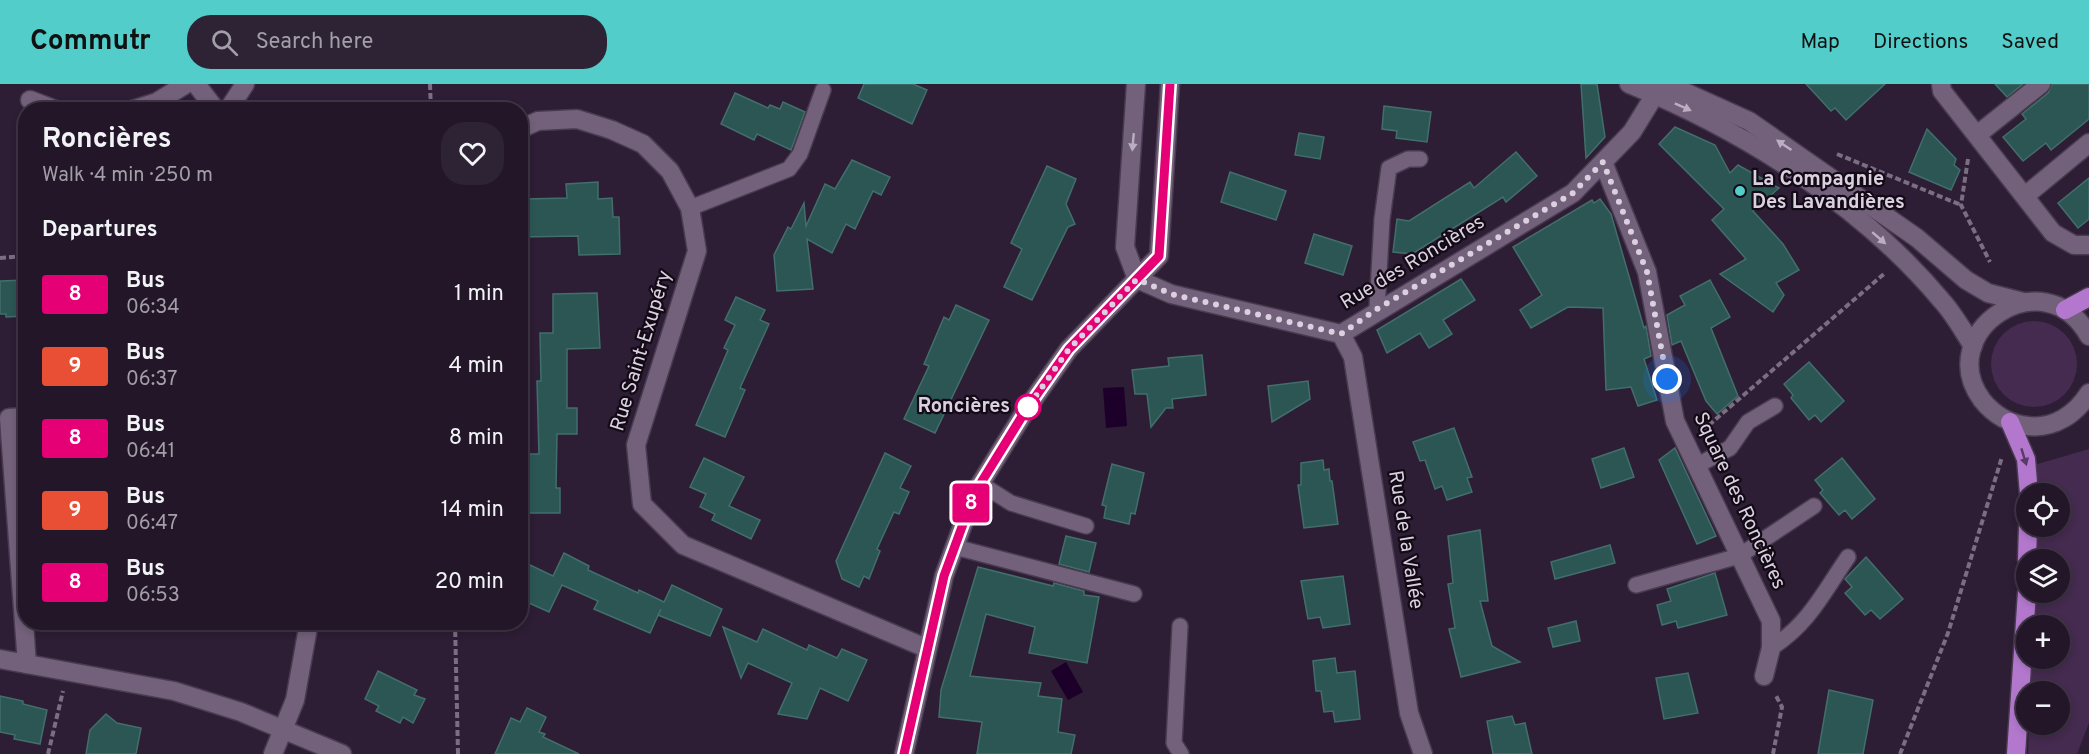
<!DOCTYPE html>
<html lang="en">
<head>
<meta charset="utf-8">
<style>
	:root { --surface:#221628; --page:#2e2334; --text:#f1f3f6; --muted:#a29fa8; --line:#3f3545; --accent:#53cdca }
	body { margin:0; font-family:Overpass,sans-serif; background:var(--page); color:var(--text); height:100vh; display:flex; flex-direction:column; font-size:22px; white-space:nowrap }
	* { box-sizing:border-box; margin:0 }
	p { font-size:20px; color:var(--muted) }
	.icon { flex:none; width:33px; height:33px; fill:none; stroke:currentColor; stroke-width:2; stroke-linecap:round; stroke-linejoin:round }
	.map { position:relative; flex:1; overflow:hidden }
	.drawer { position:absolute; left:18px; top:18px; width:510px; height:528px; display:flex; flex-direction:column; background:var(--surface); border-radius:24px; box-shadow:0 3px 9px #0003,0 0 0 2px var(--line) }
	.drawer>* { flex:none }
	.badge { padding:0 12px; border-radius:4px; font-size:21px; line-height:39px }
	.buttons { position:absolute; left:2016px; top:399px; display:grid; gap:12px }
	.buttons a { display:grid; place-items:center; width:54px; height:54px; border-radius:50%; background:var(--surface); box-shadow:0 3px 9px #0003,0 0 0 2px var(--line); font-size:30px }
	.you { position:absolute; width:30px; height:30px; margin:-15px; border:4px solid #fff; border-radius:50%; background:#1a73e8; box-shadow:0 0 0 9px #1a73e833 }
	.map>.badge { position:absolute; translate:-50% -50%; box-shadow:0 0 0 3px #fff }
	h2 { padding:0 24px; font-size:22px; line-height:54px }
	.round { display:grid; place-items:center; flex:none; width:63px; height:63px; border-radius:24px; background:var(--page) }
	.head { display:flex; align-items:center; justify-content:space-between; height:102px; padding:0 24px }
	h1 { font-size:28px; font-weight:700; line-height:45px }
	ul { padding:0; list-style:none }
	li { display:flex; align-items:center; gap:18px; height:72px; padding:0 24px }
	li div { flex:1 }
	li b { display:block; font-size:22px }
	li em { font-style:normal }
	li .badge { min-width:66px; font-weight:700; text-align:center }
	header { display:flex; align-items:center; gap:36px; box-sizing:border-box; height:84px; padding:0 30px; background:var(--accent); color:#111 }
	header strong { font-size:28px }
	nav { display:flex; gap:33px; margin-inline-start:auto; font-size:21px }
	.search { width:420px; height:54px; background:var(--page); display:flex; align-items:center; gap:15px; box-sizing:border-box; padding:0 21px; border-radius:24px; color:var(--muted); font-size:22px }
	.map>svg:first-child { display:block }
	.green { fill:#442b4f }
	.water { fill:#1d0029 }
	.building { fill:#2b5654; stroke:#426e6c; stroke-width:1.5 }
	.lines { fill:none; stroke-linecap:round; stroke-linejoin:round }
	.lane-casing { stroke:#483b4f; stroke-width:18 }
	.street-casing { stroke:#483b4f; stroke-width:21 }
	.secondary-casing { stroke:#483b4f; stroke-width:21 }
	.highway-casing { stroke:#483b4f; stroke-width:21 }
	.path { stroke:#7c6e82; stroke-width:4; stroke-dasharray:6 3; stroke-linecap:butt }
	.lane { stroke:#73607b; stroke-width:15 }
	.street { stroke:#73607b; stroke-width:18 }
	.secondary { stroke:#73607b; stroke-width:18 }
	.highway { stroke:#b378ce; stroke-width:18 }
	.oneway { fill:#bcaec2 }
	.oneway2 { fill:#5a3b68 }
	.line-casing { stroke:#fff; stroke-width:14 }
	.line { stroke:#e50076; stroke-width:9 }
	.walk { stroke:#dbd0e0; stroke-width:6; stroke-dasharray:0 10.8 }
	.poi-dot { fill:#53cdca; stroke:#120a15; stroke-width:2 }
	.stop-dot { fill:#fff; stroke:#e50076; stroke-width:3 }
	.labels { text-anchor:middle; dominant-baseline:central; stroke-width:4.5; stroke-linejoin:round; paint-order:stroke }
	.poi-label { font-size:20px; font-weight:bold; fill:#dbd0e0; stroke:#120a15; text-anchor:start }
	.street-label { font-size:20px; fill:#dbd0e0; stroke:#120a15 }
	.stop-label { font-size:20px; font-weight:bold; fill:#dbd0e0; stroke:#120a15; text-anchor:end }
</style>
</head>
<body>
<header>
<strong>Commutr</strong>
<div class="search"><svg class="icon" aria-label="search" viewBox="0 0 24 24"><circle cx="10" cy="10" r="6"/><path d="M15 15l6 6"/></svg>Search here</div>
<nav><a>Map</a><a>Directions</a><a>Saved</a></nav>
</header>
<div class="map">
<svg width="2089" height="670" viewBox="0 0 2089 670">
	<rect width="100%" height="100%" fill="#2d1d35"/>
	<g class="green">
		<circle cx="2034" cy="280" r="43"/>
		<path d="M 2089,365 L 2089,639 L 2077,670 L 2028,670 L 2029,641 L 2060,640 L 2060,608 L 2031,607 L 2032,575 L 2060,574 L 2060,542 L 2034,541 L 2035,509 L 2060,508 L 2060,476 L 2037,475 L 2038,443 L 2060,442 L 2060,410 L 2037,409 L 2034,381 Z"/>
	</g>
	<g class="water">
		<path d="M 1124,303 L 1127,342 L 1106,344 L 1103,304 Z"/>
		<path d="M 1066,578 L 1083,608 L 1068,616 L 1051,587 Z"/>
	</g>
	<g class="building">
		<path d="M 864,0 L 913,0 L 927,6 L 912,40 L 858,14 Z"/>
		<path d="M 1581,0 L 1597,0 L 1605,53 L 1586,74 Z"/>
		<path d="M 1806,0 L 1885,0 L 1846,36 L 1835,24 L 1831,27 Z"/>
		<path d="M 1995,0 L 2023,0 L 2007,13 Z"/>
		<path d="M 2052,0 L 2089,0 L 2089,35 L 2051,66 L 2046,59 L 2023,77 L 2003,53 L 2026,35 L 2022,30 L 2048,9 Z"/>
		<path d="M 735,9 L 768,24 L 770,21 L 780,25 L 783,18 L 805,28 L 791,66 L 757,50 L 754,56 L 721,40 Z"/>
		<path d="M 1384,22 L 1431,28 L 1427,58 L 1396,54 L 1397,47 L 1382,45 Z"/>
		<path d="M 1675,43 L 1715,61 L 1730,89 L 1738,81 L 1779,104 L 1753,127 L 1783,160 L 1799,186 L 1776,199 L 1784,211 L 1773,228 L 1720,190 L 1746,175 L 1712,136 L 1724,125 L 1659,60 Z"/>
		<path d="M 1927,45 L 1956,75 L 1954,81 L 1960,86 L 1951,106 L 1909,88 Z"/>
		<path d="M 1299,49 L 1324,53 L 1320,75 L 1295,71 Z"/>
		<path d="M 1516,68 L 1537,92 L 1506,118 L 1503,113 L 1412,170 L 1393,168 L 1397,135 L 1409,137 L 1470,98 L 1474,104 Z"/>
		<path d="M 852,76 L 890,93 L 881,111 L 873,107 L 855,145 L 846,140 L 832,169 L 807,155 L 813,205 L 777,207 L 774,171 L 788,143 L 791,145 L 804,119 L 806,142 L 825,100 L 835,105 Z"/>
		<path d="M 1047,82 L 1076,95 L 1066,120 L 1075,140 L 1068,143 L 1032,216 L 1004,203 L 1022,165 L 1011,159 Z"/>
		<path d="M 1230,88 L 1286,107 L 1276,136 L 1221,118 Z"/>
		<path d="M 2089,94 L 2089,135 L 2078,144 L 2058,119 Z"/>
		<path d="M 598,98 L 598,115 L 612,114 L 613,133 L 619,133 L 620,170 L 579,171 L 578,152 L 520,153 L 520,120 L 524,120 L 524,115 L 567,114 L 566,100 Z"/>
		<path d="M 1600,115 L 1611,130 L 1644,244 L 1646,242 L 1651,272 L 1644,275 L 1657,316 L 1638,322 L 1631,303 L 1606,306 L 1603,224 L 1568,223 L 1531,244 L 1520,226 L 1542,211 L 1513,163 L 1592,116 L 1594,119 Z"/>
		<path d="M 1314,150 L 1352,162 L 1343,191 L 1305,179 Z"/>
		<path d="M 1461,195 L 1475,216 L 1443,236 L 1452,250 L 1429,264 L 1420,249 L 1387,269 L 1377,246 Z"/>
		<path d="M 26,196 L 26,232 L 6,233 L 6,230 L 0,230 L 0,197 Z"/>
		<path d="M 1710,196 L 1730,233 L 1711,244 L 1738,312 L 1717,330 L 1706,317 L 1681,257 L 1672,261 L 1667,231 L 1685,221 L 1680,212 Z"/>
		<path d="M 597,209 L 600,264 L 567,265 L 567,324 L 577,324 L 577,350 L 557,350 L 556,404 L 560,404 L 560,429 L 525,429 L 525,395 L 520,394 L 520,370 L 539,370 L 537,297 L 541,297 L 540,249 L 553,249 L 553,210 Z"/>
		<path d="M 736,213 L 765,226 L 760,236 L 769,240 L 740,304 L 745,306 L 725,353 L 696,341 L 728,266 L 724,264 L 735,241 L 725,236 Z"/>
		<path d="M 956,221 L 989,236 L 935,349 L 904,335 L 929,282 L 924,280 L 944,233 L 949,236 Z"/>
		<path d="M 1202,271 L 1206,311 L 1172,315 L 1173,324 L 1166,324 L 1151,343 L 1147,310 L 1135,310 L 1132,286 L 1169,282 L 1168,274 Z"/>
		<path d="M 1809,278 L 1844,317 L 1821,338 L 1815,331 L 1809,336 L 1791,314 L 1793,311 L 1784,300 Z"/>
		<path d="M 1308,297 L 1310,315 L 1272,338 L 1268,302 Z"/>
		<path d="M 1454,344 L 1472,393 L 1467,394 L 1472,408 L 1447,416 L 1442,402 L 1435,405 L 1425,376 L 1420,377 L 1413,358 Z"/>
		<path d="M 1624,364 L 1634,393 L 1601,404 L 1592,375 Z"/>
		<path d="M 1675,364 L 1716,452 L 1697,460 L 1659,376 Z"/>
		<path d="M 885,369 L 911,382 L 900,404 L 909,408 L 899,430 L 894,428 L 877,465 L 880,467 L 869,495 L 864,492 L 859,503 L 842,495 L 836,477 Z"/>
		<path d="M 704,374 L 744,393 L 729,422 L 760,436 L 751,455 L 712,436 L 715,430 L 700,423 L 706,410 L 690,403 Z"/>
		<path d="M 1842,374 L 1875,415 L 1852,435 L 1845,426 L 1839,431 L 1820,409 L 1823,406 L 1815,396 Z"/>
		<path d="M 1323,376 L 1324,386 L 1329,385 L 1330,397 L 1332,397 L 1338,440 L 1304,444 L 1298,401 L 1301,401 L 1301,379 Z"/>
		<path d="M 1112,380 L 1144,389 L 1135,430 L 1131,429 L 1129,440 L 1104,434 L 1106,422 L 1102,421 Z"/>
		<path d="M 1480,446 L 1488,517 L 1480,517 L 1492,562 L 1520,578 L 1461,593 L 1449,545 L 1455,544 L 1448,500 L 1453,499 L 1448,452 Z"/>
		<path d="M 1066,452 L 1096,459 L 1089,488 L 1059,480 Z"/>
		<path d="M 1610,461 L 1615,479 L 1555,495 L 1551,478 Z"/>
		<path d="M 564,469 L 589,482 L 588,486 L 638,509 L 639,506 L 664,518 L 672,501 L 722,525 L 710,552 L 658,531 L 661,525 L 650,549 L 594,525 L 598,517 L 562,501 L 549,528 L 520,515 L 520,496 L 528,480 L 553,492 Z"/>
		<path d="M 1866,473 L 1903,515 L 1880,535 L 1871,526 L 1865,531 L 1845,509 L 1852,503 L 1845,495 Z"/>
		<path d="M 978,483 L 1053,502 L 1054,499 L 1084,507 L 1084,511 L 1099,513 L 1087,579 L 1029,569 L 1035,543 L 986,530 L 970,592 L 1041,599 L 1038,612 L 1062,615 L 1058,648 L 1075,651 L 1071,670 L 977,670 L 982,638 L 939,633 L 941,606 Z"/>
		<path d="M 1715,489 L 1727,531 L 1678,544 L 1676,537 L 1662,541 L 1657,521 L 1671,517 L 1667,505 Z"/>
		<path d="M 1343,492 L 1350,540 L 1323,544 L 1320,533 L 1308,535 L 1301,497 Z"/>
		<path d="M 1576,537 L 1580,557 L 1553,563 L 1548,544 Z"/>
		<path d="M 723,543 L 757,558 L 763,545 L 807,566 L 809,561 L 837,574 L 842,565 L 867,576 L 848,617 L 820,604 L 807,635 L 778,630 L 792,599 L 748,579 L 741,594 Z"/>
		<path d="M 1335,574 L 1337,589 L 1355,587 L 1360,635 L 1335,638 L 1333,627 L 1324,628 L 1321,607 L 1316,607 L 1313,577 Z"/>
		<path d="M 378,587 L 417,606 L 414,611 L 425,615 L 413,639 L 403,633 L 400,639 L 376,627 L 379,622 L 365,615 Z"/>
		<path d="M 1688,589 L 1698,629 L 1664,635 L 1656,594 Z"/>
		<path d="M 1829,606 L 1873,616 L 1863,670 L 1818,670 Z"/>
		<path d="M 0,612 L 23,617 L 23,620 L 47,626 L 40,660 L 14,655 L 15,651 L 0,648 Z"/>
		<path d="M 527,624 L 546,633 L 539,648 L 545,650 L 543,653 L 579,670 L 495,670 L 511,634 L 520,638 Z"/>
		<path d="M 106,630 L 117,639 L 141,644 L 136,670 L 86,670 L 90,646 Z"/>
		<path d="M 1512,632 L 1515,641 L 1525,639 L 1532,670 L 1493,670 L 1487,637 Z"/>
	</g>
	<g class="lines">
		<g class="lane-casing">
			<g id="lane">
				<path d="M 690,124 L 789,85 L 800,70 L 823,6"/>
				<path d="M 1377,225 L 1382,135 L 1389,84 L 1408,75 L 1420,75"/>
				<path d="M 1696,382 L 1730,364 L 1748,338 L 1775,322"/>
				<path d="M 981,400 L 1011,419 L 1086,442"/>
				<path d="M 955,463 L 1134,510"/>
				<path d="M 1636,501 L 1739,472 L 1814,422"/>
				<path d="M 1180,542 L 1174,659 L 1181,670"/>
				<path d="M 1771,564 C 1809,540 1823,509 1848,473"/>
			</g>
		</g>
		<g class="street-casing">
			<g id="street">
				<path d="M 196,0 L 216,26"/>
				<path d="M 1136,0 L 1125,163 L 1137,195"/>
				<path d="M 1941,0 L 1942,7 L 2053,149 L 2074,161 L 2089,161"/>
				<path d="M 30,16 L 56,26"/>
				<path d="M 132,26 L 157,18 L 186,0"/>
				<path d="M 228,26 L 245,0"/>
				<path d="M 520,45 L 538,37 L 577,35 L 612,46 L 643,60 L 670,87 L 690,124 L 697,167 L 636,361 L 642,420 L 683,461 L 926,564"/>
				<path d="M 1977,51 L 2041,0"/>
				<path d="M 1603,78 L 1647,188 L 1675,337 L 1771,537 L 1771,564 L 1764,592"/>
				<path d="M 2025,112 L 2089,59"/>
				<path d="M 1137,195 L 1171,210 L 1341,250 L 1573,109 L 1632,48 L 1659,4"/>
				<path d="M 1341,250 L 1353,273 L 1409,629 L 1423,670"/>
				<path d="M 26,333 L 9,334 L 27,580"/>
				<path d="M 0,575 L 174,607 L 241,628 L 342,670"/>
				<path d="M 273,670 L 295,616 L 309,538"/>
				<path d="M 904,670 L 944,492 L 974,410 L 1026,326 L 1069,265 L 1159,172 L 1170,0"/>
			</g>
		</g>
		<g class="secondary-casing">
			<g id="secondary">
				<path d="M 1629,0 C 1743,46 1862,121 1942,217 C 1954,230 1963,247 1973,262"/>
				<path d="M 1667,0 L 1749,37 L 1917,154 L 1966,196 L 1988,209 L 2023,218"/>
				<path d="M 2089,252 C 2044,172 1932,248 1982,316 C 1994,331 2010,340 2028,342 C 2054,345 2076,330 2089,309"/>
			</g>
		</g>
		<g class="highway-casing">
			<g id="highway">
				<path d="M 2065,226 L 2089,213"/>
				<path d="M 2010,338 L 2026,375 L 2029,410"/>
				<path d="M 2027,476 L 2028,442"/>
				<path d="M 2016,670 L 2027,508"/>
			</g>
		</g>
		<g class="path">
			<path d="M 430,0 L 431,26"/>
			<path d="M 1837,70 L 1961,121"/>
			<path d="M 1968,75 L 1961,121 L 1990,178"/>
			<path d="M 0,174 L 26,172"/>
			<path d="M 1702,347 L 1885,189"/>
			<path d="M 455,538 L 458,670"/>
			<path d="M 48,670 L 63,607"/>
			<path d="M 1773,670 L 1782,623 L 1775,610"/>
			<path d="M 1900,670 L 1948,549 L 2002,373"/>
		</g>
		<use href="#lane" class="lane"/>
		<use href="#street" class="street"/>
		<use href="#secondary" class="secondary"/>
		<use href="#highway" class="highway"/>
	</g>
	<defs><path id="oneway-solid" d="M-6-.8H1V-3.2L6.5 0L1 3.2V.8H-6Z" transform="scale(1.5)"/></defs>
	<g class="oneway">
		<use href="#oneway-solid" transform="translate(1683 23) rotate(24)"/>
		<use href="#oneway-solid" transform="translate(1133 58) rotate(95)"/>
		<use href="#oneway-solid" transform="translate(1784 61) rotate(-146)"/>
		<use href="#oneway-solid" transform="translate(1879 154) rotate(41)"/>
	</g>
	<use class="oneway2" href="#oneway-solid" transform="translate(2024 373) rotate(73)"/>
	<g class="lines">
		<g class="line-casing">
			<path id="line" d="M 904,670 L 944,492 L 974,410 L 1026,326 L 1069,265 L 1159,172 L 1170,0"/>
		</g>
		<use href="#line" class="line"/>
		<path class="walk" d="M 1028,323 L 1026,326 L 1069,265 L 1137,195 L 1171,210 L 1341,250 L 1377,225 L 1573,109 L 1603,78 L 1647,188 L 1667,295"/>
	</g>
	<circle class="poi-dot" cx="1740" cy="107" r="6"/>
	<circle class="stop-dot" cx="1028" cy="323" r="12"/>
	<g class="labels">
		<g class="poi-label">
			<text x="1752" y="96">La Compagnie<tspan x="1752" dy="23">Des Lavandières</tspan></text>
		</g>
		<g class="street-label">
			<text transform="translate(1413 179) rotate(-31)">Rue des Roncières</text>
			<text transform="translate(642 267) rotate(-73)">Rue Saint-Exupéry</text>
			<text transform="translate(1739 417) rotate(65)">Square des Roncières</text>
			<text transform="translate(1405 456) rotate(81)">Rue de la Vallée</text>
		</g>
		<g class="stop-label">
			<text x="1010" y="323">Roncières</text>
		</g>
	</g>
</svg>
<div class="buttons">
<a><svg class="icon" aria-label="locate" viewBox="0 0 24 24"><circle cx="12" cy="12" r="6"/><path d="M12 2v4M12 18v4M2 12h4M18 12h4"/></svg></a>
<a><svg class="icon" aria-label="layers" viewBox="0 0 24 24"><path d="M12 4l9 5-9 5-9-5zM3 14l9 5 9-5"/></svg></a>
<a>+</a>
<a>−</a>
</div>
<div class="you" style="left:1667px;top:295px"></div>
<b class="badge" style="left:971px;top:419px;background:#e50076;color:#fff">8</b>
<section class="drawer">
<div class="head"><div><h1>Roncières</h1><p>Walk · 4 min · 250 m</p></div><a class="round"><svg class="icon" aria-label="heart" viewBox="0 0 24 24"><path d="M12 20l-8-8c-3-5 5-10 8-4 3-6 11-1 8 4z"/></svg></a></div>
<h2>Departures</h2>
<ul>
<li><span class="badge" style="background:#e50076;color:#fff">8</span><div><b>Bus</b><p>06:34</p></div><em>1 min</em></li>
<li><span class="badge" style="background:#e94f35;color:#fff">9</span><div><b>Bus</b><p>06:37</p></div><em>4 min</em></li>
<li><span class="badge" style="background:#e50076;color:#fff">8</span><div><b>Bus</b><p>06:41</p></div><em>8 min</em></li>
<li><span class="badge" style="background:#e94f35;color:#fff">9</span><div><b>Bus</b><p>06:47</p></div><em>14 min</em></li>
<li><span class="badge" style="background:#e50076;color:#fff">8</span><div><b>Bus</b><p>06:53</p></div><em>20 min</em></li>
</ul>
</section>
</div>
</body>
</html>
